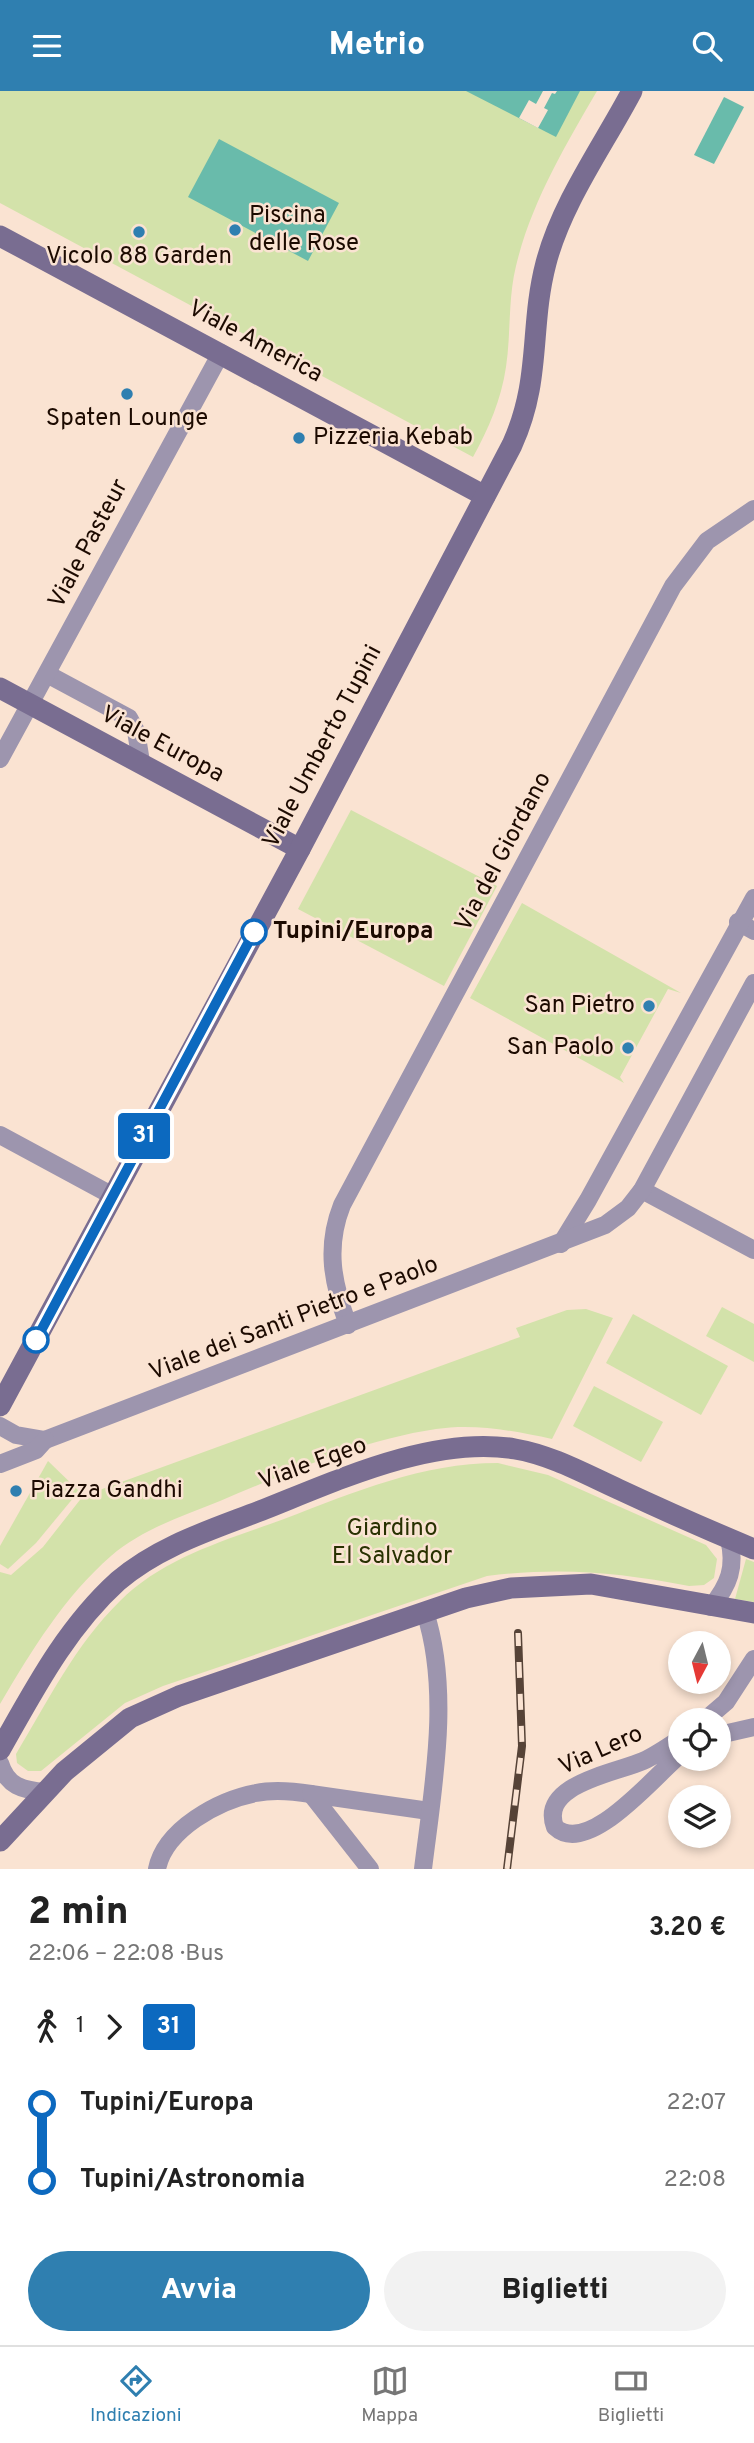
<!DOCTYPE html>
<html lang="it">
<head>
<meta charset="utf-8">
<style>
	:root { --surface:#fff; --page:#f2f2f2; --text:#222; --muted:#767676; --line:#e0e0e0; --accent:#2f7fb0 }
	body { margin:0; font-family:Overpass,sans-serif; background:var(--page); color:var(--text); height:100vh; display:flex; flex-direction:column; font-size:26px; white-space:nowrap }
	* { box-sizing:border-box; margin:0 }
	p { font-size:23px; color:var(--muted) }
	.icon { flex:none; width:38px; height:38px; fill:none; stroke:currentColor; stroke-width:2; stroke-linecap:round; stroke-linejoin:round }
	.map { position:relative; height:1778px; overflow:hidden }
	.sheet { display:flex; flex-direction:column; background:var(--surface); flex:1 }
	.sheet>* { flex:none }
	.badge { padding:0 14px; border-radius:5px; font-size:24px; line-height:46px }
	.needle { width:46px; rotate:187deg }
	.tools { position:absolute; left:668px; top:1540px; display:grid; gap:14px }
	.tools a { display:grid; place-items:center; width:63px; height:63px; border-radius:50%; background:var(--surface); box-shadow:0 4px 10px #0003; font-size:35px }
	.map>.badge { position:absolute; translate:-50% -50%; box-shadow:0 0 0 4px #fff }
	.legs { display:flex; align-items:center; gap:10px; height:77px; padding:0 28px; font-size:23px }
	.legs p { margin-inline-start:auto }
	.overview { display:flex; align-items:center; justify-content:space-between; height:119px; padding:0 28px }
	h1 { font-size:38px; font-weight:800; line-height:52px }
	.button { display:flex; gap:14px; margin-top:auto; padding:14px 28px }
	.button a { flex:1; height:80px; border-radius:42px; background:var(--accent); color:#fff; font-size:28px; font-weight:800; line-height:80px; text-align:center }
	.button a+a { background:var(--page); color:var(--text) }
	ul { padding:0 28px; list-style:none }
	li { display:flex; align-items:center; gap:24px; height:77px; font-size:26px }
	li i { display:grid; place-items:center; width:10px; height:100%; margin:0 9px; background:currentColor }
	li i::after { content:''; width:18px; height:18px; margin:-9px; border:5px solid; border-radius:50%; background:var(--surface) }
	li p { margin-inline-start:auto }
	li:first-child i { background:linear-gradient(#0000 50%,currentColor 0) }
	li:last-child i { background:linear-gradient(currentColor 50%,#0000 0) }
	header { display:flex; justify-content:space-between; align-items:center; height:91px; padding:0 28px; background:var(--accent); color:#fff; font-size:32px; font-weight:800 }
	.dock { display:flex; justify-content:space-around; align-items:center; height:98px; border-top:2px solid var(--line); background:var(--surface); font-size:19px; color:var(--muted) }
	.dock a { display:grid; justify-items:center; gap:4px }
	.dock .active { color:var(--accent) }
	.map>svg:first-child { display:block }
	.green { fill:#d3e2aa }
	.water { fill:#69bbab }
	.pier { fill:#fae3d2 }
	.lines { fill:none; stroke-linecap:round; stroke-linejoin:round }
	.street { stroke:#9d95ae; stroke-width:18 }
	.secondary { stroke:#796d91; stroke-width:21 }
	.rail-casing { stroke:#564337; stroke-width:8 }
	.rail { stroke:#fae3d2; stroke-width:5; stroke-dasharray:16; stroke-linecap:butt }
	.line-1-casing { stroke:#fff; stroke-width:16 }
	.line-1 { stroke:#0c69bf; stroke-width:10 }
	.poi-dot { fill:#2f7fb0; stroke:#fae3d2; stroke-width:2.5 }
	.stop-1-dot { fill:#fff; stroke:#0c69bf; stroke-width:3.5 }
	.labels { text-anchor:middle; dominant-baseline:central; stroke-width:5; stroke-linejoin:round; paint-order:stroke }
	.poi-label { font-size:24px; fill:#1c0a00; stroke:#fae3d2; text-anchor:start }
	.street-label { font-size:24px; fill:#1c0a00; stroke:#fae3d2 }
	.stop-label { font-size:24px; font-weight:bold; fill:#1c0a00; stroke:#fae3d2; text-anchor:start }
	.park-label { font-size:24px; fill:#283101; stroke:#fae3d2 }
</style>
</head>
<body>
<header><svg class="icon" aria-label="menu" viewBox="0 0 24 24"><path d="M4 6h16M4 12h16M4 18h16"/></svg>Metrio<svg class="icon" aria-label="search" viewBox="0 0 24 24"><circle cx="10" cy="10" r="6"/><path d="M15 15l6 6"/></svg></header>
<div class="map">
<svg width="754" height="1778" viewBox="0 0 754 1778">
	<rect width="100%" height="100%" fill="#fae3d2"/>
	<g class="green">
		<path d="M 0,0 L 597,0 C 565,55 531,112 516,175 C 508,207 511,243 506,276 C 501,309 489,337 473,366 L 0,112 Z"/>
		<path d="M 351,719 L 497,795 L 444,895 L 298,818 Z"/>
		<path d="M 522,812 L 681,902 L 668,898 L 620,986 L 624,992 L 470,907 Z"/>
		<path d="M 722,1216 L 754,1233 L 754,1271 L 706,1245 Z"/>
		<path d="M 586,1218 L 613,1227 L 552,1348 C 514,1340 475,1332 436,1338 C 362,1349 289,1381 220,1410 C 183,1425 142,1438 111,1465 C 64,1506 32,1559 0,1613 L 0,1481 L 11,1484 L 43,1456 L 83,1405 L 520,1246 L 516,1237 L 567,1219 Z"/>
		<path d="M 633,1223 L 728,1275 L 701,1324 L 606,1272 Z"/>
		<path d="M 594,1295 L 663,1331 L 641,1371 L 573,1335 Z"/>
		<path d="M 48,1370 L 79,1400 L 36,1452 L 8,1478 L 0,1473 L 0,1455 Z"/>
		<path d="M 498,1372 L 548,1384 L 706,1454 L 717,1468 L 714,1487 L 704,1494 L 689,1495 C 616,1481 561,1476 487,1485 L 163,1595 L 125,1612 L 41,1680 L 28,1680 L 17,1672 L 16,1663 C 48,1610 75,1554 120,1510 C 164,1466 227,1449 284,1428 C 355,1401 422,1372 498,1372 Z"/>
		<path d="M 746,1468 L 754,1471 L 754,1511 L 735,1508 Z"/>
	</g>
	<g class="water">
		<path d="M 466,0 L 580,0 L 556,46 Z"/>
		<path d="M 724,6 L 744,16 L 714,73 L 694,64 Z"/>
		<path d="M 219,48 L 339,112 L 308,170 L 188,106 Z"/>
	</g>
	<path class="pier" d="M 543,0 L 557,0 L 555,3 L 552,2 L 544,17 L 548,19 L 538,37 L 519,27 L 529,9 L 536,13 Z"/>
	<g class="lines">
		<g class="street">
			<path d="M 47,583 L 129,627 L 136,640 L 141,671"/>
			<path d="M 0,668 L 221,262"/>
			<path d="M 738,831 L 754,840"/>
			<path d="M 0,1044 L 113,1105"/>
			<path d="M 642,1099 L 754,1159"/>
			<path d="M 561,1153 L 588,1109 L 754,807"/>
			<path d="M 348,1234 C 333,1193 325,1157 342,1114 L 673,495 L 707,450 L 754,418"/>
			<path d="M 0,1335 L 16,1344 L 45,1349 L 605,1134 L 628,1117 L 642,1099 L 754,892"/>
			<path d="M 0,1373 L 36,1359 L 45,1349"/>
			<path d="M 711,1516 C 729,1494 736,1476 729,1448"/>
			<path d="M 705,1629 L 726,1611 L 754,1568"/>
			<path d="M 719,1644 L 754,1636"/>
			<path d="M 681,1647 C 669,1655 656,1664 643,1670 C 616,1682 539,1693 555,1736 C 588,1767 655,1684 681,1663"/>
			<path d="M 0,1672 C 7,1695 22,1699 45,1701"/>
			<path d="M 157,1778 C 165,1738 219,1709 256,1702 C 274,1698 293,1700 311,1703"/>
			<path d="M 370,1778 L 311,1703 L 429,1720"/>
			<path d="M 423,1778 C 433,1696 451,1601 425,1521"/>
		</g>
		<g class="secondary">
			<path d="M 0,145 L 485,405"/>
			<path d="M 0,597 L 300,758"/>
			<path d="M 0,1315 L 300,758 L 512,354 C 542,288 529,237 546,172 C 562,111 603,55 632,0"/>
			<path d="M 0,1659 C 34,1599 66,1537 118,1490 C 160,1454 214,1438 265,1418 C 338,1389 435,1344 515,1358 C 551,1364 585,1383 618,1398 C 663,1419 708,1439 754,1458"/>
			<path d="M 0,1750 L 64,1681 L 130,1627 L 179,1605 L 466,1507 L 511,1497 L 591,1493 L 754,1522"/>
		</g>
		<g class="rail-casing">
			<path id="rail" d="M 507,1778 L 522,1655 L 518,1542"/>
		</g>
		<use href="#rail" class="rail"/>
	</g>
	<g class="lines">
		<g class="line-1-casing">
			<path id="line-1" d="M 36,1249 L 254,841"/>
		</g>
		<use href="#line-1" class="line-1"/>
	</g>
	<g class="poi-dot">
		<circle cx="235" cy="139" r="7"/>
		<circle cx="139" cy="141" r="7"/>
		<circle cx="127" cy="303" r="7"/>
		<circle cx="299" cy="347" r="7"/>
		<circle cx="649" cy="915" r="7"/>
		<circle cx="628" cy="957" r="7"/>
		<circle cx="16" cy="1400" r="7"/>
	</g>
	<g class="stop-1-dot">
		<circle cx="254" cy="841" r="12"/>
		<circle cx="36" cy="1249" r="12"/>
	</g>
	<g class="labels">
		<g class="poi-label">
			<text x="249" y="125">Piscina<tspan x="249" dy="28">delle Rose</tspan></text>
			<text x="139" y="166" text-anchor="middle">Vicolo 88 Garden</text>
			<text x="127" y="328" text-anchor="middle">Spaten Lounge</text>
			<text x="313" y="347">Pizzeria Kebab</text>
			<text x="635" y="915" text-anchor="end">San Pietro</text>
			<text x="614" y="957" text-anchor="end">San Paolo</text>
			<text x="30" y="1400">Piazza Gandhi</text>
		</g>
		<g class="street-label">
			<text transform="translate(255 251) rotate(28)">Viale America</text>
			<text transform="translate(89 453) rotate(-62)">Viale Pasteur</text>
			<text transform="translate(162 654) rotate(28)">Viale Europa</text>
			<text transform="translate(323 656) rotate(-62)">Viale Umberto Tupini</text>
			<text transform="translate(504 761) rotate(-62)">Via del Giordano</text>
			<text transform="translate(294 1228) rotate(-21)">Viale dei Santi Pietro e Paolo</text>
			<text transform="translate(313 1373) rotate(-20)">Viale Egeo</text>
			<text transform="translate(601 1660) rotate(-24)">Via Lero</text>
		</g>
		<g class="stop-label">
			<text x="273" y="841">Tupini/Europa</text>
		</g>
		<g class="park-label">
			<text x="392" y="1438">Giardino<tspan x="392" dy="28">El Salvador</tspan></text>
		</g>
	</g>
</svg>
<div class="tools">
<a><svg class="needle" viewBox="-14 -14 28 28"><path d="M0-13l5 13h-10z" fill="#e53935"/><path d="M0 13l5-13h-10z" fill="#767676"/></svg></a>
<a><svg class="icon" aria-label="locate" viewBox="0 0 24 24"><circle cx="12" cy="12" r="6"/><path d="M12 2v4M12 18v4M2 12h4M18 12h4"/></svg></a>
<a><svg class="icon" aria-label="layers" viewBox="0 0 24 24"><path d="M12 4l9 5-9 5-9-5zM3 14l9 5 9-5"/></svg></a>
</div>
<b class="badge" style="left:144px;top:1045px;background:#0c69bf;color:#fff">31</b>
</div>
<section class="sheet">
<div class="overview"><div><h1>2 min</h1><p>22:06 – 22:08 · Bus</p></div><b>3.20 €</b></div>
<div class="legs"><svg class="icon" aria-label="walk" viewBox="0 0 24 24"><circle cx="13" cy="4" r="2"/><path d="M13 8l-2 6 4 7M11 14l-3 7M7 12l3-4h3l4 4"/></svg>1<svg class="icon" aria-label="forward" viewBox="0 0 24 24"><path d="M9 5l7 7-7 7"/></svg><b class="badge" style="background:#0c69bf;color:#fff">31</b></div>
<ul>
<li><i style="color:#0c69bf"></i><b>Tupini/Europa</b><p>22:07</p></li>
<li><i style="color:#0c69bf"></i><b>Tupini/Astronomia</b><p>22:08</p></li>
</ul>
<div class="button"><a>Avvia</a><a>Biglietti</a></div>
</section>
<nav class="dock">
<a class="active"><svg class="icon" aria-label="directions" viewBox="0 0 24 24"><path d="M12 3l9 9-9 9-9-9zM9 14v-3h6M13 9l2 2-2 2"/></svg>Indicazioni</a>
<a><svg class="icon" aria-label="map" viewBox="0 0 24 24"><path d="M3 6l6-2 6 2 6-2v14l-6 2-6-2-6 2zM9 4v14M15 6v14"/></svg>Mappa</a>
<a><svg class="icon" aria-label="tickets" viewBox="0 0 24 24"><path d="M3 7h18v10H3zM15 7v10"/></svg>Biglietti</a>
</nav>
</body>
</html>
